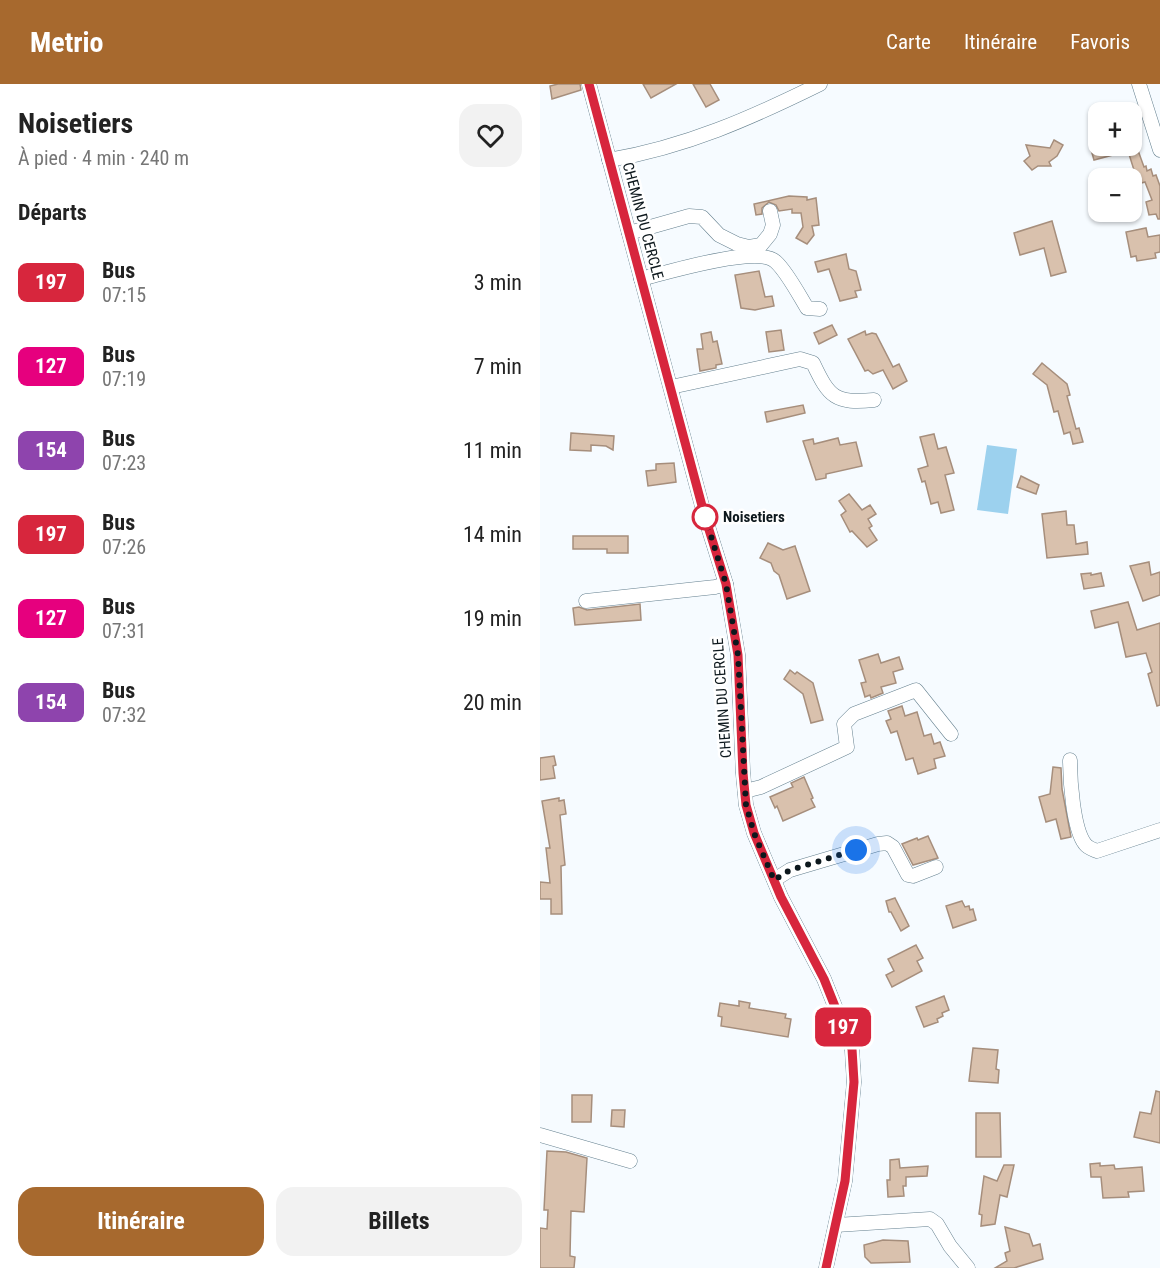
<!DOCTYPE html>
<html lang="fr">
<head>
<meta charset="utf-8">
<style>
	:root { --surface:#fff; --page:#f2f2f2; --text:#222; --muted:#767676; --accent:#a7692e }
	body { margin:0; font-family:"Roboto Condensed",sans-serif; background:var(--page); color:var(--text); height:100vh; display:flex; flex-direction:column; font-size:22px; white-space:nowrap }
	* { box-sizing:border-box; margin:0 }
	p { font-size:20px; color:var(--muted) }
	.icon { flex:none; width:33px; height:33px; fill:none; stroke:currentColor; stroke-width:2; stroke-linecap:round; stroke-linejoin:round }
	.map { position:relative; flex:1; overflow:hidden }
	.panel { display:flex; flex-direction:column; background:var(--surface); width:540px }
	.panel>* { flex:none }
	.badge { padding:0 12px; border-radius:9px; font-size:21px; line-height:39px }
	.controls { position:absolute; left:548px; top:18px; display:grid; gap:12px }
	.controls a { display:grid; place-items:center; width:54px; height:54px; border-radius:12px; background:var(--surface); box-shadow:0 2px 4px #0004; font-size:30px }
	.you { position:absolute; width:30px; height:30px; margin:-15px; border:4px solid #fff; border-radius:50%; background:#1a73e8; box-shadow:0 0 0 9px #1a73e833 }
	.map>.badge { position:absolute; translate:-50% -50%; box-shadow:0 0 0 3px #fff }
	h2 { padding:0 18px; font-size:22px; line-height:54px }
	.round { display:grid; place-items:center; flex:none; width:63px; height:63px; border-radius:18px; background:var(--page) }
	.head { display:flex; align-items:center; justify-content:space-between; height:102px; padding:0 18px }
	h1 { font-size:28px; font-weight:700; line-height:45px }
	.button { display:flex; gap:12px; margin-top:auto; padding:12px 18px }
	.button a { flex:1; height:69px; border-radius:18px; background:var(--accent); color:#fff; font-size:24px; font-weight:700; line-height:69px; text-align:center }
	.button a+a { background:var(--page); color:var(--text) }
	ul { padding:0; list-style:none }
	li { display:flex; align-items:center; gap:18px; height:84px; padding:0 18px }
	li div { flex:1 }
	li b { display:block; font-size:22px }
	li em { font-style:normal }
	li .badge { min-width:66px; font-weight:700; text-align:center }
	header { display:flex; align-items:center; gap:36px; box-sizing:border-box; height:84px; padding:0 30px; background:var(--accent); color:#fff }
	header strong { font-size:28px }
	nav { display:flex; gap:33px; margin-inline-start:auto; font-size:21px }
	main { display:flex; flex:1; min-height:0 }
	.map>svg:first-child { display:block }
	.green { fill:#9cd1ee }
	.building { fill:#d9c1ad; stroke:#a68e7c; stroke-width:1.5 }
	.lines { fill:none; stroke-linecap:round; stroke-linejoin:round }
	.minor-casing { stroke:#65808f; stroke-width:15 }
	.minor { stroke:#fff; stroke-width:14 }
	.line-casing { stroke:#fff; stroke-width:14 }
	.line { stroke:#d7263d; stroke-width:9 }
	.walk { stroke:#0d181d; stroke-width:6; stroke-dasharray:0 10.8 }
	.stop-dot { fill:#fff; stroke:#d7263d; stroke-width:3 }
	.labels { text-anchor:middle; dominant-baseline:central; stroke-width:5; stroke-linejoin:round; paint-order:stroke }
	.street-label { font-size:15px; fill:#0d181d; stroke:#fff }
	.stop-label { font-size:15px; font-weight:bold; fill:#0d181d; stroke:#fff; text-anchor:start }
</style>
</head>
<body>
<header>
<strong>Metrio</strong>
<nav><a>Carte</a><a>Itinéraire</a><a>Favoris</a></nav>
</header>
<main>
<section class="panel">
<div class="head"><div><h1>Noisetiers</h1><p>À pied · 4 min · 240 m</p></div><a class="round"><svg class="icon" aria-label="heart" viewBox="0 0 24 24"><path d="M12 20l-8-8c-3-5 5-10 8-4 3-6 11-1 8 4z"/></svg></a></div>
<h2>Départs</h2>
<ul>
<li><span class="badge" style="background:#d7263d;color:#fff">197</span><div><b>Bus</b><p>07:15</p></div><em>3 min</em></li>
<li><span class="badge" style="background:#e6007e;color:#fff">127</span><div><b>Bus</b><p>07:19</p></div><em>7 min</em></li>
<li><span class="badge" style="background:#8e44ad;color:#fff">154</span><div><b>Bus</b><p>07:23</p></div><em>11 min</em></li>
<li><span class="badge" style="background:#d7263d;color:#fff">197</span><div><b>Bus</b><p>07:26</p></div><em>14 min</em></li>
<li><span class="badge" style="background:#e6007e;color:#fff">127</span><div><b>Bus</b><p>07:31</p></div><em>19 min</em></li>
<li><span class="badge" style="background:#8e44ad;color:#fff">154</span><div><b>Bus</b><p>07:32</p></div><em>20 min</em></li>
</ul>
<div class="button"><a>Itinéraire</a><a>Billets</a></div>
</section>
<div class="map">
<svg width="620" height="1184" viewBox="0 0 620 1184">
	<rect width="100%" height="100%" fill="#f6fbff"/>
	<path class="green" d="M 447,361 L 477,365 L 468,430 L 437,426 Z"/>
	<g class="building">
		<path d="M 18,0 L 40,0 L 41,6 L 12,15 L 10,2 Z"/>
		<path d="M 103,0 L 136,0 L 111,14 Z"/>
		<path d="M 153,0 L 170,0 L 179,16 L 166,23 Z"/>
		<path d="M 514,56 L 523,61 L 517,72 L 509,78 L 511,82 L 498,82 L 492,86 L 484,77 L 490,72 L 486,61 L 510,64 Z"/>
		<path d="M 595,58 L 604,83 L 606,82 L 607,87 L 611,85 L 613,92 L 616,91 L 620,102 L 620,135 L 618,135 L 616,130 L 609,131 L 606,118 L 612,116 L 605,98 L 591,102 L 591,87 L 594,86 L 588,67 L 554,76 L 550,62 L 591,62 L 591,59 Z"/>
		<path d="M 249,112 L 267,113 L 267,116 L 276,114 L 279,141 L 272,142 L 274,151 L 267,160 L 256,154 L 263,143 L 261,129 L 252,129 L 252,125 L 239,127 L 236,121 L 229,118 L 222,124 L 222,130 L 216,131 L 214,120 Z"/>
		<path d="M 512,137 L 526,188 L 511,192 L 504,164 L 480,171 L 474,149 Z"/>
		<path d="M 606,144 L 608,153 L 620,151 L 620,168 L 615,169 L 616,174 L 597,177 L 596,172 L 591,173 L 586,148 Z"/>
		<path d="M 306,170 L 309,185 L 316,187 L 321,206 L 315,207 L 317,213 L 300,217 L 289,185 L 278,188 L 275,178 Z"/>
		<path d="M 219,187 L 225,213 L 232,212 L 234,222 L 215,226 L 201,224 L 195,191 Z"/>
		<path d="M 292,241 L 297,251 L 279,260 L 274,249 Z"/>
		<path d="M 241,246 L 244,266 L 229,268 L 226,248 Z"/>
		<path d="M 325,247 L 326,251 L 332,249 L 336,250 L 353,283 L 359,280 L 367,297 L 353,305 L 343,286 L 333,290 L 328,286 L 325,287 L 308,255 Z"/>
		<path d="M 171,248 L 173,258 L 177,257 L 182,280 L 176,281 L 176,284 L 160,287 L 157,265 L 163,265 L 161,250 Z"/>
		<path d="M 502,279 L 527,300 L 530,311 L 527,312 L 536,345 L 539,344 L 543,358 L 533,360 L 530,348 L 524,350 L 518,327 L 514,328 L 507,301 L 493,290 Z"/>
		<path d="M 263,321 L 265,329 L 227,338 L 225,328 Z"/>
		<path d="M 31,349 L 74,352 L 73,366 L 66,362 L 51,361 L 51,367 L 30,366 Z"/>
		<path d="M 394,350 L 398,365 L 406,363 L 414,389 L 405,391 L 414,426 L 401,429 L 398,418 L 391,420 L 385,397 L 382,398 L 378,385 L 388,382 L 380,353 Z"/>
		<path d="M 298,354 L 300,361 L 316,358 L 322,382 L 286,390 L 286,394 L 276,396 L 263,357 L 273,355 L 274,360 Z"/>
		<path d="M 134,379 L 136,398 L 108,402 L 106,387 L 116,386 L 116,380 Z"/>
		<path d="M 481,392 L 499,401 L 496,410 L 477,403 Z"/>
		<path d="M 309,410 L 322,426 L 330,421 L 336,430 L 328,435 L 332,442 L 329,444 L 337,456 L 327,463 L 312,447 L 310,448 L 301,431 L 306,427 L 299,417 Z"/>
		<path d="M 526,427 L 527,441 L 534,441 L 536,460 L 547,458 L 548,470 L 507,474 L 502,430 Z"/>
		<path d="M 33,452 L 88,452 L 88,469 L 67,469 L 67,465 L 33,465 Z"/>
		<path d="M 228,459 L 243,466 L 255,462 L 270,507 L 247,515 L 239,491 L 234,487 L 231,479 L 220,474 Z"/>
		<path d="M 609,478 L 611,491 L 620,488 L 620,511 L 603,517 L 590,482 Z"/>
		<path d="M 551,489 L 551,491 L 561,489 L 564,502 L 544,505 L 541,490 Z"/>
		<path d="M 588,518 L 597,546 L 620,539 L 620,621 L 617,622 L 608,590 L 612,588 L 606,569 L 586,573 L 578,538 L 555,544 L 551,527 Z"/>
		<path d="M 100,520 L 101,536 L 35,541 L 33,524 L 39,523 L 47,526 Z"/>
		<path d="M 338,570 L 341,579 L 359,573 L 363,585 L 353,588 L 356,599 L 341,603 L 343,609 L 331,614 L 330,611 L 325,613 L 321,599 L 326,598 L 319,576 Z"/>
		<path d="M 250,586 L 255,590 L 257,588 L 273,599 L 283,636 L 271,639 L 263,610 L 244,595 Z"/>
		<path d="M 362,622 L 365,632 L 377,628 L 384,652 L 391,650 L 394,660 L 400,658 L 405,672 L 394,675 L 396,684 L 378,690 L 373,674 L 366,676 L 357,647 L 351,649 L 346,637 L 351,635 L 348,627 Z"/>
		<path d="M 14,672 L 16,681 L 13,682 L 15,694 L 0,696 L 0,674 Z"/>
		<path d="M 513,683 L 521,684 L 522,705 L 531,753 L 521,755 L 516,735 L 506,738 L 499,713 L 510,710 Z"/>
		<path d="M 264,693 L 273,714 L 271,715 L 275,723 L 243,737 L 237,722 L 235,724 L 230,713 L 253,703 L 251,699 Z"/>
		<path d="M 19,714 L 19,717 L 24,716 L 26,730 L 20,731 L 25,781 L 21,782 L 22,830 L 11,830 L 11,815 L 0,815 L 0,798 L 10,799 L 6,764 L 10,764 L 2,717 Z"/>
		<path d="M 388,752 L 398,774 L 373,781 L 362,760 L 377,754 L 378,756 Z"/>
		<path d="M 355,814 L 369,842 L 361,847 L 351,828 L 349,828 L 346,817 Z"/>
		<path d="M 422,817 L 425,823 L 429,822 L 430,826 L 433,825 L 436,836 L 413,844 L 406,822 Z"/>
		<path d="M 376,861 L 383,874 L 377,877 L 382,887 L 352,903 L 346,891 L 354,887 L 348,875 Z"/>
		<path d="M 404,912 L 409,926 L 402,929 L 403,932 L 397,935 L 398,938 L 384,943 L 376,923 Z"/>
		<path d="M 199,917 L 210,919 L 209,924 L 246,930 L 245,934 L 251,935 L 248,953 L 181,942 L 182,933 L 178,932 L 180,919 L 199,922 Z"/>
		<path d="M 433,964 L 458,966 L 456,985 L 459,986 L 458,999 L 429,997 Z"/>
		<path d="M 616,1007 L 620,1008 L 620,1059 L 594,1053 L 600,1028 L 611,1030 Z"/>
		<path d="M 32,1011 L 52,1011 L 51,1038 L 32,1038 Z"/>
		<path d="M 72,1026 L 85,1026 L 84,1043 L 71,1042 Z"/>
		<path d="M 436,1029 L 460,1029 L 461,1073 L 436,1073 Z"/>
		<path d="M 7,1067 L 26,1068 L 47,1074 L 44,1128 L 31,1127 L 30,1172 L 35,1173 L 34,1184 L 0,1184 L 0,1144 L 7,1145 L 8,1126 L 4,1126 Z"/>
		<path d="M 359,1075 L 360,1084 L 388,1082 L 387,1092 L 366,1093 L 366,1102 L 363,1102 L 364,1112 L 348,1113 L 347,1096 L 350,1096 L 350,1076 Z"/>
		<path d="M 560,1079 L 560,1082 L 574,1081 L 575,1085 L 602,1083 L 604,1107 L 588,1108 L 589,1113 L 563,1114 L 561,1093 L 551,1093 L 550,1080 Z"/>
		<path d="M 464,1081 L 474,1081 L 467,1113 L 460,1111 L 455,1140 L 441,1142 L 442,1131 L 439,1130 L 444,1092 L 457,1097 Z"/>
		<path d="M 465,1143 L 489,1150 L 493,1162 L 500,1160 L 503,1175 L 474,1184 L 455,1184 L 467,1177 L 465,1169 L 470,1167 Z"/>
		<path d="M 343,1156 L 368,1157 L 370,1178 L 331,1179 L 325,1173 L 324,1161 Z"/>
	</g>
	<g class="lines">
		<g class="minor-casing">
			<g id="minor">
				<path d="M 49,0 L 165,433 L 186,500 L 198,571 L 203,689 L 206,721 L 214,749 L 241,813 L 284,895 L 312,965 L 314,998 L 305,1097 L 286,1184"/>
				<path d="M 599,0 L 620,66"/>
				<path d="M 69,76 C 146,63 211,34 280,0"/>
				<path d="M 89,149 L 149,132 L 162,133 L 179,151 L 197,160 L 209,163 L 221,161 L 230,150 L 233,141 L 230,127"/>
				<path d="M 101,195 C 126,189 218,160 236,178 C 247,188 259,211 267,224 L 280,225"/>
				<path d="M 131,303 L 260,275 L 273,279 C 289,313 295,320 334,316"/>
				<path d="M 46,517 L 175,503 L 186,500"/>
				<path d="M 530,676 C 530,695 533,745 545,760 C 548,764 552,765 557,767 L 620,746"/>
				<path d="M 205,707 L 221,703 L 307,663 L 304,640 L 314,630 L 376,606 L 411,650"/>
				<path d="M 234,796 L 250,786 L 338,760 L 347,759 L 353,763 L 368,791 L 373,792 L 396,783"/>
				<path d="M 0,1051 L 90,1077"/>
				<path d="M 296,1141 L 390,1135 L 397,1140 L 410,1162 L 428,1184"/>
			</g>
		</g>
		<use href="#minor" class="minor"/>
	</g>
	<g class="lines">
		<g class="line-casing">
			<path id="line" d="M 49,0 L 165,433 L 186,500 L 198,571 L 203,689 L 206,721 L 214,749 L 241,813 L 284,895 L 312,965 L 314,998 L 305,1097 L 286,1184"/>
		</g>
		<use href="#line" class="line"/>
		<path class="walk" d="M 165,433 L 186,500 L 198,571 L 206,721 L 214,749 L 234,796 L 250,786 L 316,766"/>
	</g>
	<circle class="stop-dot" cx="165" cy="433" r="12"/>
	<g class="labels">
		<g class="street-label">
			<text transform="translate(103 137) rotate(75)">CHEMIN DU CERCLE</text>
			<text transform="translate(182 614) rotate(-94)">CHEMIN DU CERCLE</text>
		</g>
		<g class="stop-label">
			<text x="183" y="433">Noisetiers</text>
		</g>
	</g>
</svg>
<div class="controls">
<a>+</a>
<a>−</a>
</div>
<div class="you" style="left:316px;top:766px"></div>
<b class="badge" style="left:303px;top:943px;background:#d7263d;color:#fff">197</b>
</div>
</main>
</body>
</html>
